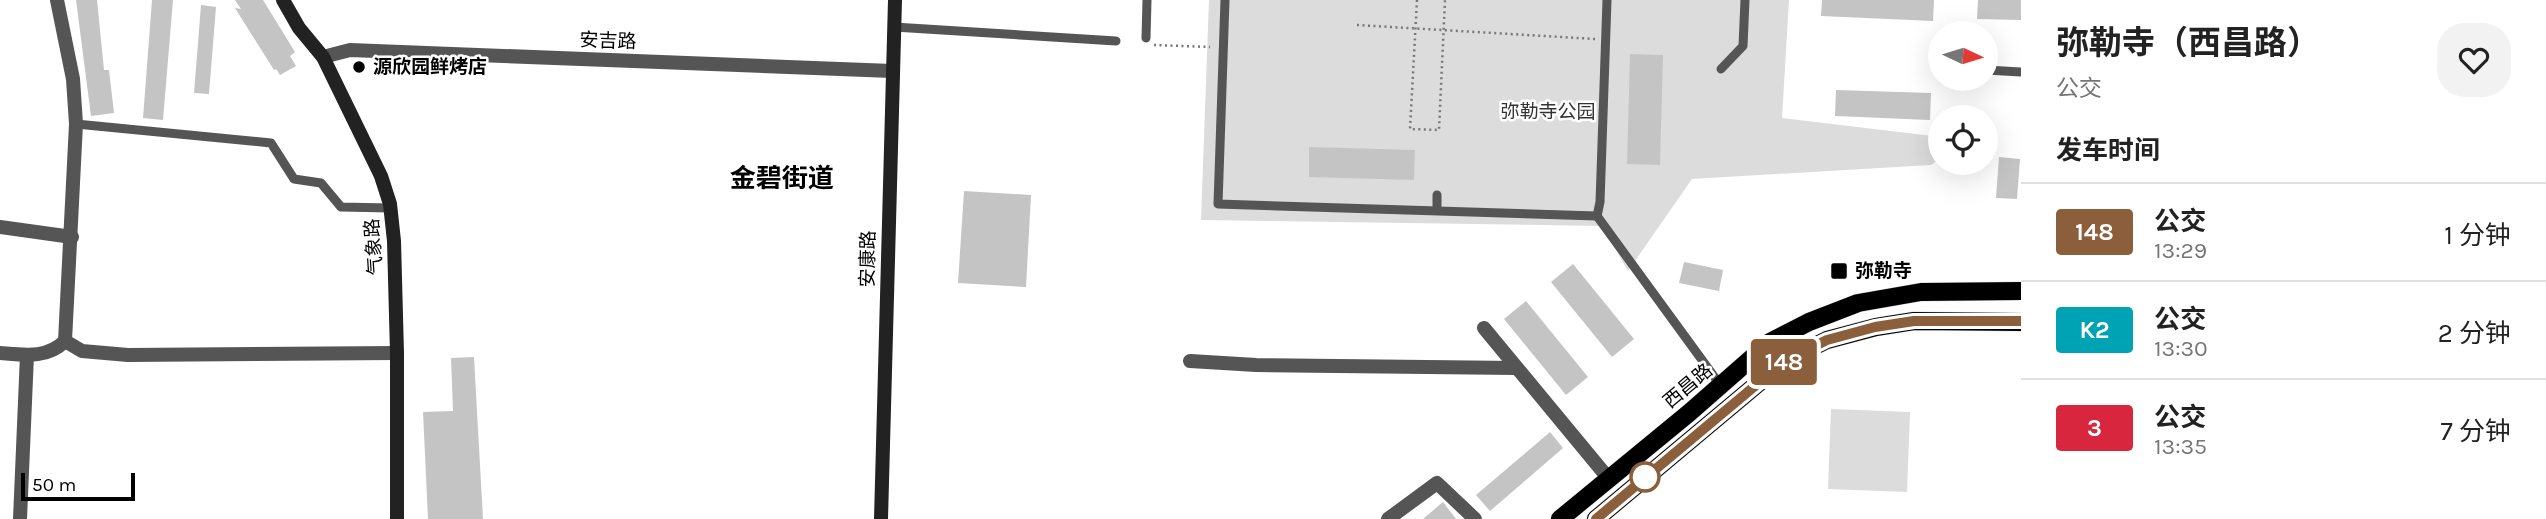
<!DOCTYPE html>
<html lang="zh">
<head>
<meta charset="utf-8">
<style>
	:root { --surface:#fff; --page:#f2f2f2; --text:#222; --muted:#767676; --line:#e0e0e0 }
	body { margin:0; font-family:Karla,"Noto Sans SC",sans-serif; background:var(--page); color:var(--text); height:100vh; display:flex; flex-direction:column; font-size:26px; white-space:nowrap }
	* { box-sizing:border-box; margin:0 }
	p { font-size:23px; color:var(--muted) }
	.icon { flex:none; width:38px; height:38px; fill:none; stroke:currentColor; stroke-width:2; stroke-linecap:round; stroke-linejoin:round }
	.map { position:relative; flex:1; overflow:hidden }
	.panel { display:flex; flex-direction:column; background:var(--surface); width:525px }
	.panel>* { flex:none }
	.badge { padding:0 14px; border-radius:5px; font-size:24px; line-height:46px }
	.needle { width:46px; rotate:94deg }
	.controls { position:absolute; left:1928px; top:21px; display:grid; gap:14px }
	.controls a { display:grid; place-items:center; width:70px; height:70px; border-radius:50%; background:var(--surface); box-shadow:0 7px 28px #0002; font-size:35px }
	.scale { position:absolute; left:21px; bottom:18px; width:114px; box-sizing:border-box; padding-left:7px; border:4px solid #000; border-top:0; font-size:19px; line-height:24px; white-space:nowrap; color:#000; -webkit-text-stroke:5px #fff; paint-order:stroke }
	.map>.badge { position:absolute; translate:-50% -50%; box-shadow:0 0 0 4px #fff }
	h2 { padding:0 35px; font-size:26px; line-height:63px }
	.round { display:grid; place-items:center; flex:none; width:74px; height:74px; border-radius:28px; background:var(--page) }
	.summary { display:flex; align-items:center; justify-content:space-between; height:119px; padding:0 35px }
	h1 { font-size:33px; font-weight:700; line-height:52px }
	ul { padding:0; list-style:none }
	li { display:flex; align-items:center; gap:21px; height:98px; padding:0 35px; border-top:2px solid var(--line) }
	li div { flex:1 }
	li b { display:block; font-size:26px }
	li em { font-style:normal }
	li .badge { min-width:77px; font-weight:700; text-align:center }
	main { display:flex; flex:1; min-height:0 }
	.map>svg:first-child { display:block }
	.green { fill:#dcdcdc }
	.building { fill:#c4c4c4 }
	.lines { fill:none; stroke-linecap:round; stroke-linejoin:round }
	.primary-casing { stroke:#dbdbdb; stroke-width:19 }
	.path { stroke:#777; stroke-width:2.5; stroke-dasharray:2 3.5; stroke-linecap:butt }
	.lane { stroke:#555; stroke-width:9 }
	.street { stroke:#555; stroke-width:14 }
	.secondary { stroke:#222; stroke-width:14 }
	.primary { stroke:#000; stroke-width:18 }
	.line-casing { stroke:#fff; stroke-width:16 }
	.line { stroke:#8b5e3c; stroke-width:10 }
	.poi-dot { fill:#000; stroke:#fff; stroke-width:2.5 }
	.stop-dot { fill:#fff; stroke:#8b5e3c; stroke-width:3.5 }
	.labels { text-anchor:middle; dominant-baseline:central; stroke-width:5; stroke-linejoin:round; paint-order:stroke }
	.street-label { font-size:19px; fill:#000; stroke:#fff }
	.poi-label { font-size:19px; font-weight:bold; fill:#000; stroke:#fff; text-anchor:start }
	.park-label { font-size:19px; fill:#333; stroke:#fff }
	.district-label { font-size:26px; font-weight:bold; fill:#000; stroke:#fff }
</style>
</head>
<body>
<main>
<div class="map">
<svg width="2021" height="519" viewBox="0 0 2021 519">
	<rect width="100%" height="100%" fill="#fff"/>
	<g class="green">
		<path d="M 1209,0 L 1789,0 L 1782,118 L 1941,137 L 1941,158 L 1931,165 L 1692,179 L 1628,271 L 1602,226 L 1201,220 Z"/>
		<path d="M 1831,409 L 1910,412 L 1907,492 L 1828,489 Z"/>
	</g>
	<g class="building">
		<path d="M 76,0 L 97,0 L 104,70 L 109,70 L 114,113 L 91,116 Z"/>
		<path d="M 152,0 L 173,0 L 163,120 L 143,118 Z"/>
		<path d="M 235,0 L 263,0 L 295,52 L 290,56 L 296,66 L 280,75 L 276,69 L 274,70 L 235,8 L 241,9 Z"/>
		<path d="M 1822,0 L 1934,0 L 1933,21 L 1821,16 Z"/>
		<path d="M 1978,0 L 2021,0 L 2021,20 L 1977,19 Z"/>
		<path d="M 201,5 L 216,7 L 209,94 L 194,93 Z"/>
		<path d="M 1630,54 L 1663,55 L 1660,165 L 1627,164 Z"/>
		<path d="M 1836,90 L 1931,93 L 1930,120 L 1835,116 Z"/>
		<path d="M 1309,147 L 1415,150 L 1414,180 L 1309,177 Z"/>
		<path d="M 1999,157 L 2020,159 L 2017,199 L 1996,198 Z"/>
		<path d="M 964,191 L 1031,195 L 1026,287 L 958,283 Z"/>
		<path d="M 1684,262 L 1723,270 L 1719,291 L 1679,283 Z"/>
		<path d="M 1573,264 L 1634,339 L 1612,357 L 1551,282 Z"/>
		<path d="M 1526,301 L 1588,377 L 1566,395 L 1504,319 Z"/>
		<path d="M 474,357 L 483,519 L 428,519 L 423,412 L 453,411 L 451,358 Z"/>
		<path d="M 1550,432 L 1563,448 L 1490,511 L 1476,495 Z"/>
		<path d="M 1443,502 L 1456,519 L 1423,519 Z"/>
	</g>
	<g class="lines">
		<g class="primary-casing">
			<g id="primary">
				<path d="M 1560,519 L 1689,413 L 1770,342 L 1809,322 L 1858,303 L 1921,292 L 2021,291"/>
				<path d="M 1596,519 L 1786,360 L 1827,340 L 1876,327 L 1914,321 L 2021,322"/>
			</g>
		</g>
		<g class="path">
			<path d="M 1417,0 L 1410,129 L 1439,130 L 1445,0"/>
			<path d="M 1357,25 L 1595,39"/>
			<path d="M 1154,45 L 1210,47"/>
		</g>
		<g class="lane">
			<path d="M 1225,0 L 1218,204 L 1597,216"/>
			<path d="M 894,27 L 1116,41"/>
			<path d="M 1146,38 L 1147,0"/>
			<path d="M 1721,69 L 1743,46 L 1745,0"/>
			<path d="M 1986,70 L 2021,72"/>
			<path d="M 76,124 L 271,143 L 294,179 L 321,183 L 341,207 L 390,208"/>
			<path d="M 1437,210 L 1437,195"/>
			<path d="M 1597,216 L 1600,202 L 1607,0"/>
			<path d="M 1597,216 L 1721,386"/>
		</g>
		<g class="street">
			<path d="M 323,57 L 350,50 L 892,71"/>
			<path d="M 0,227 L 72,237"/>
			<path d="M 1484,328 L 1609,479"/>
			<path d="M 65,341 L 82,351 L 128,355 L 397,353"/>
			<path d="M 0,353 C 24,355 47,359 65,341 L 76,124 L 73,79 L 57,0"/>
			<path d="M 1190,361 L 1256,365 L 1516,368"/>
			<path d="M 20,519 L 27,355"/>
			<path d="M 1388,519 L 1437,483 L 1475,519"/>
		</g>
		<g class="secondary">
			<path d="M 283,0 L 299,28 L 323,57 L 381,176 L 390,204 L 394,241 L 397,353 L 397,519"/>
			<path d="M 881,519 L 895,0"/>
		</g>
		<use href="#primary" class="primary"/>
	</g>
	<g class="lines">
		<g class="line-casing">
			<path id="line" d="M 1596,519 L 1786,360 L 1827,340 L 1875,327 L 1914,321 L 2021,321"/>
		</g>
		<use href="#line" class="line"/>
	</g>
	<g class="poi-dot">
		<circle cx="359" cy="67" r="7"/>
		<rect x="1830" y="262" width="18" height="18" rx="3.5"/>
	</g>
	<circle class="stop-dot" cx="1645" cy="477" r="14"/>
	<g class="labels">
		<g class="street-label">
			<text transform="translate(608 41) rotate(2)">安吉路</text>
			<text transform="translate(374 247) rotate(-94)">气象路</text>
			<text transform="translate(868 259) rotate(-89)">安康路</text>
			<text transform="translate(1688 386) rotate(-40)">西昌路</text>
		</g>
		<g class="poi-label">
			<text x="373" y="67">源欣园鲜烤店</text>
			<text x="1855" y="271">弥勒寺</text>
		</g>
		<g class="park-label">
			<text x="1548" y="112">弥勒寺公园</text>
		</g>
		<g class="district-label">
			<text x="782" y="178">金碧街道</text>
		</g>
	</g>
</svg>
<div class="controls">
<a><svg class="needle" viewBox="-14 -14 28 28"><path d="M0-13l5 13h-10z" fill="#e53935"/><path d="M0 13l5-13h-10z" fill="#767676"/></svg></a>
<a><svg class="icon" aria-label="locate" viewBox="0 0 24 24"><circle cx="12" cy="12" r="6"/><path d="M12 2v4M12 18v4M2 12h4M18 12h4"/></svg></a>
</div>
<div class="scale">50 m</div>
<b class="badge" style="left:1784px;top:362px;background:#8b5e3c;color:#fff">148</b>
</div>
<section class="panel">
<div class="summary"><div><h1>弥勒寺（西昌路）</h1><p>公交</p></div><a class="round"><svg class="icon" aria-label="heart" viewBox="0 0 24 24"><path d="M12 20l-8-8c-3-5 5-10 8-4 3-6 11-1 8 4z"/></svg></a></div>
<h2>发车时间</h2>
<ul>
<li><span class="badge" style="background:#8b5e3c;color:#fff">148</span><div><b>公交</b><p>13:29</p></div><em>1 分钟</em></li>
<li><span class="badge" style="background:#00a3b4;color:#fff">K2</span><div><b>公交</b><p>13:30</p></div><em>2 分钟</em></li>
<li><span class="badge" style="background:#d7263d;color:#fff">3</span><div><b>公交</b><p>13:35</p></div><em>7 分钟</em></li>
</ul>
</section>
</main>
</body>
</html>
